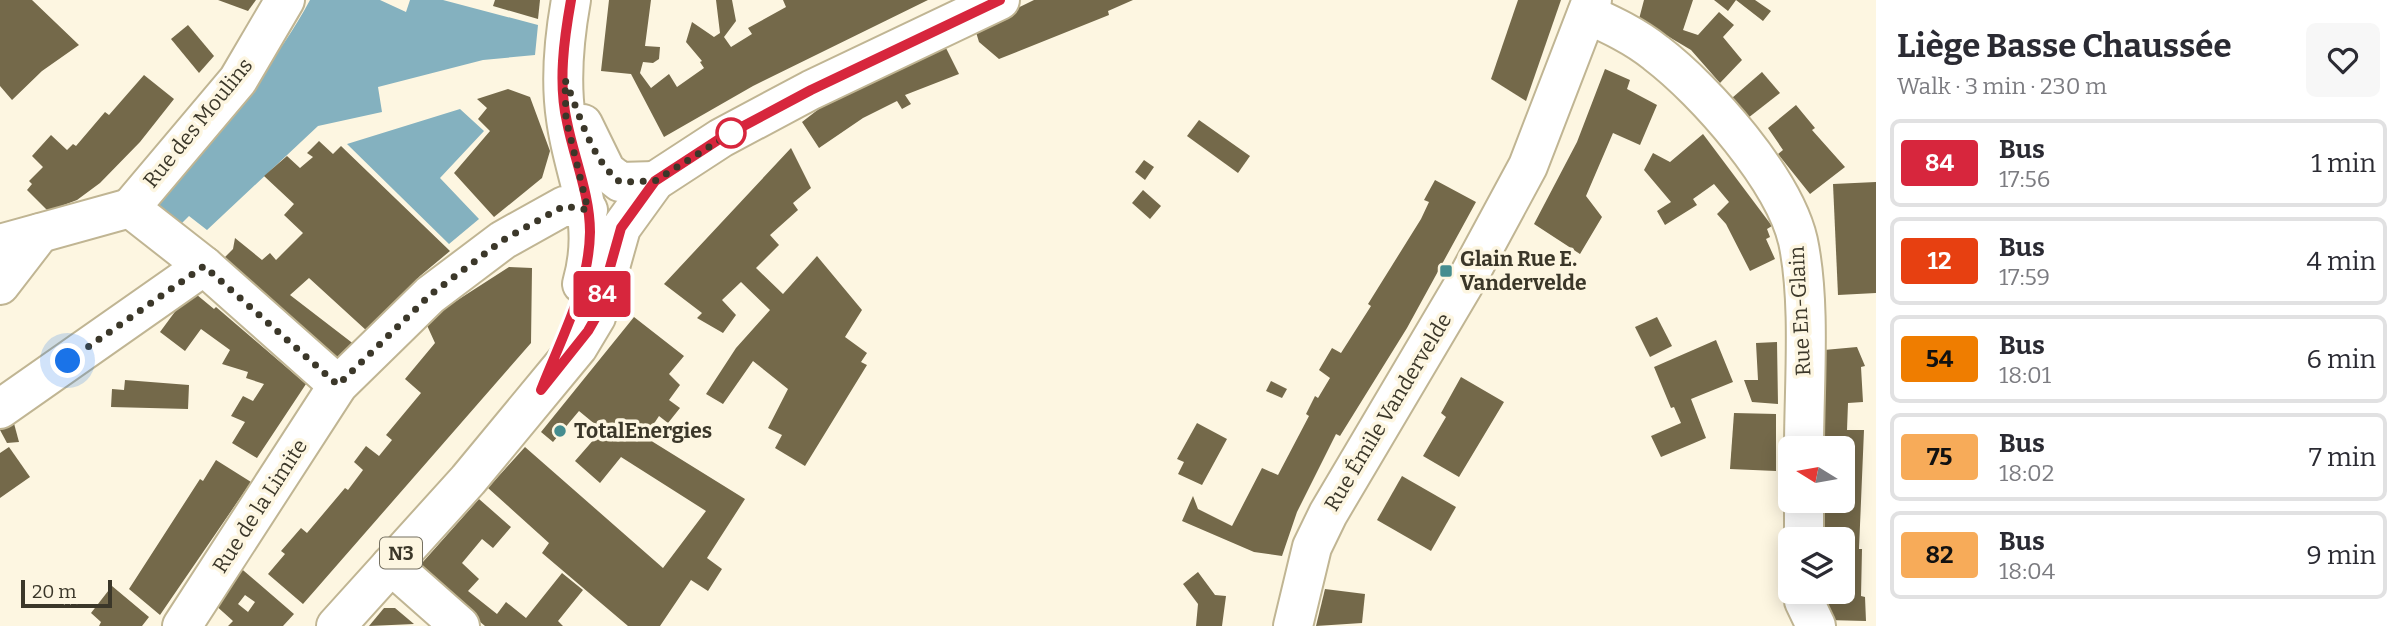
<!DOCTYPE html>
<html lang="en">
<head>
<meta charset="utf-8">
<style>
	:root { --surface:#fff; --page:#f7f7f7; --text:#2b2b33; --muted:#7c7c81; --line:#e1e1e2 }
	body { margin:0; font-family:Bitter,serif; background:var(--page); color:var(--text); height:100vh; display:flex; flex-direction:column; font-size:26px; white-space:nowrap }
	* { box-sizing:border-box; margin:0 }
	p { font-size:23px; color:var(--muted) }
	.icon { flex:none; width:38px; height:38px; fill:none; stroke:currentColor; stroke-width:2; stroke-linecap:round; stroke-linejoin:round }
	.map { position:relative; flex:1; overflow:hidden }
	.side { display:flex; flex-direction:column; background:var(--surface); width:525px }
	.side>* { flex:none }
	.badge { padding:0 14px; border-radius:5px; font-size:24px; line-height:46px }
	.needle { width:46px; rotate:281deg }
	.fabs { position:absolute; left:1778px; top:436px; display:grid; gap:14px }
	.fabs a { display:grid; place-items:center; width:77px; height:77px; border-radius:10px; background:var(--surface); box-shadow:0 4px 18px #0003; font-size:35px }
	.scale { position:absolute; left:21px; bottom:18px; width:91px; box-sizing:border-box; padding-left:7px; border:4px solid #3b3729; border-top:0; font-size:19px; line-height:24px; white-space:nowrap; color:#3b3729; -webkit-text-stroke:5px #fdf6e1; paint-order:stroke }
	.you { position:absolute; width:35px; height:35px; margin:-18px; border:5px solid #fff; border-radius:50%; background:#1a73e8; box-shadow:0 0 0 10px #1a73e833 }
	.map>.badge { position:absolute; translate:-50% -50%; box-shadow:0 0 0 4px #fff }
	.round { display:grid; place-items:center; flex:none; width:74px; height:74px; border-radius:10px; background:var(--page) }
	.headline { display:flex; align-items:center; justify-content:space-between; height:119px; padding:0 21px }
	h1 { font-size:33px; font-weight:700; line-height:52px }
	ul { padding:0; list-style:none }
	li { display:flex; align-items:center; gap:21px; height:88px; margin:0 14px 10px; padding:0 7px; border:4px solid var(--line); border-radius:10px }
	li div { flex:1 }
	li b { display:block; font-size:26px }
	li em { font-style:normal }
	li .badge { min-width:77px; font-weight:700; text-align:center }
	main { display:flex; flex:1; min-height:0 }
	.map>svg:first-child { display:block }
	.water { fill:#84b1bf }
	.building { fill:#74694a; fill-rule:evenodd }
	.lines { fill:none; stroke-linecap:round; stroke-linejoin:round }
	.minor-casing { stroke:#c0b593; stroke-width:42 }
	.major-casing { stroke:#c0b593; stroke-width:42 }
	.minor { stroke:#fff; stroke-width:38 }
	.major { stroke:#fff; stroke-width:38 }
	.line-casing { stroke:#fff; stroke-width:16 }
	.line { stroke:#d7263d; stroke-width:10 }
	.walk { stroke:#3b3729; stroke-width:7; stroke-dasharray:0 12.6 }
	.stop-dot { fill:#fff; stroke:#d7263d; stroke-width:3.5 }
	.poi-dot { fill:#458d8f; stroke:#fdf6e1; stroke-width:2.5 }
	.labels { text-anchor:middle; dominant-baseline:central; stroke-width:7; stroke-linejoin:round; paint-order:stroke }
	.shield { fill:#fdf6e1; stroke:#757060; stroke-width:2 }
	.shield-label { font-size:19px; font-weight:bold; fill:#3b3729 }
	.street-label { font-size:21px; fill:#3b3729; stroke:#fdf6e1 }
	.poi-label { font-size:21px; font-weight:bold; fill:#3b3729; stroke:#fdf6e1; text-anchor:start }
</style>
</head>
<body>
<main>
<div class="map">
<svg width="1876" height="626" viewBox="0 0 1876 626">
	<rect width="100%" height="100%" fill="#fdf6e1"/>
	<g class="water">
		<path d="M 310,0 L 380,0 L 406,12 L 410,0 L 443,0 L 538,25 L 535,55 L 483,60 L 378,87 L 382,112 L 318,126 L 207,230 L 189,216 L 181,224 L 158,208 L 157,198 C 210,135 271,73 310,0 Z"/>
		<path d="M 460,109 L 484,131 L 440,178 L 479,219 L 449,244 L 347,144 Z"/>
	</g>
	<g class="building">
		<path d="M 0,0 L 32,0 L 79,45 L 42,71 L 12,100 L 0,86 Z"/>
		<path d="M 218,0 L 256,0 L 248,11 Z"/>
		<path d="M 495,0 L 540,0 L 538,19 L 493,6 Z"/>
		<path d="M 609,0 L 651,0 L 645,46 L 660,47 L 659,59 L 653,63 L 643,62 L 640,73 L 651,88 L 669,74 L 677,87 L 704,68 L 700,62 L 702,61 L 686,42 L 692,22 L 714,37 L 720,33 L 716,0 L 732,0 L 736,21 L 724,37 L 731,47 L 752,34 L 748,28 L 786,7 L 783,0 L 928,0 L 753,86 L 664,137 L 631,74 L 601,71 Z"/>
		<path d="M 1034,0 L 1133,0 L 1108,11 L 1109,15 L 999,59 L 979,42 L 975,29 Z"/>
		<path d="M 1518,0 L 1561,0 L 1526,101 L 1491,79 Z"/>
		<path d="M 1644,0 L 1693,0 L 1683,30 L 1698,35 L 1719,12 L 1734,25 L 1723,37 L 1742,60 L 1720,83 L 1691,50 L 1639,19 Z"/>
		<path d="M 1714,0 L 1755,0 L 1771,11 L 1763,21 L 1736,0 L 1728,11 Z"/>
		<path d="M 188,25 L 214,56 L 199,73 L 171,39 Z"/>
		<path d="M 944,44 L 959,74 L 905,95 L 911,104 L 902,109 L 897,101 L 863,118 L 819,148 L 802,122 L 824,105 Z"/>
		<path d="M 1605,69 L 1630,80 L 1627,89 L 1657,105 L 1640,145 L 1613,133 L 1586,196 L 1602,217 L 1580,254 L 1534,224 L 1577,142 Z"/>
		<path d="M 1762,72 L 1780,93 L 1748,118 L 1732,98 Z"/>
		<path d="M 144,75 L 174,99 L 140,142 L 100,183 L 77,200 L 48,211 L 27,190 L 32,184 L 29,181 L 43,167 L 32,156 L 51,135 L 67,150 L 73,144 L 76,146 L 105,112 L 109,115 Z"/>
		<path d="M 508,89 L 530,97 L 550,151 L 542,178 L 494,217 L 454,173 L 490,131 L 478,119 L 487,108 L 477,99 Z"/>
		<path d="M 1796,105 L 1815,128 L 1812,130 L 1845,167 L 1810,194 L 1778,154 L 1783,150 L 1768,128 Z"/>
		<path d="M 1199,120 L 1250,156 L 1238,173 L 1187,136 Z"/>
		<path d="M 1703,134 L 1772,226 L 1767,229 L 1770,237 L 1766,239 L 1775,259 L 1750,271 L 1726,224 L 1717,214 L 1729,202 L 1714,184 L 1693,199 L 1697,205 L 1665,225 L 1657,211 L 1671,202 L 1644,170 L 1653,153 L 1670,162 Z"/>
		<path d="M 319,141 L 333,154 L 341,146 L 450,251 L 420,276 L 367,331 L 309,278 L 290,295 L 355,345 L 338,363 L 218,264 L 233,249 L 235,238 L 262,260 L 270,253 L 276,260 L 303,233 L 284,215 L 294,204 L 264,176 L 287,156 L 300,168 L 313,157 L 307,153 Z"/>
		<path d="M 791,148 L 811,188 L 793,203 L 798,210 L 770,235 L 779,245 L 756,268 L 783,294 L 817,256 L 862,310 L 845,337 L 867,353 L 861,362 L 867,365 L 805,466 L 775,448 L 782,435 L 768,428 L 788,389 L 753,361 L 723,404 L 706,394 L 736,348 L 770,310 L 741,282 L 722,300 L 736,315 L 723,333 L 697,318 L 702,313 L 664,284 Z"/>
		<path d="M 1144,160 L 1154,167 L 1145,180 L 1135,172 Z"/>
		<path d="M 1435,180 L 1476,202 L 1407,328 L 1340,436 L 1336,434 L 1297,512 L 1282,556 L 1254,552 L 1182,521 L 1193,496 L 1198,509 L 1232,526 L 1262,468 L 1278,475 L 1309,416 L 1306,414 L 1315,396 L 1318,398 L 1330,378 L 1319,370 L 1332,348 L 1341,353 L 1371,306 L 1368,304 L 1421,219 L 1429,202 L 1424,200 Z"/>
		<path d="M 1876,182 L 1876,293 L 1838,295 L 1833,184 Z"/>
		<path d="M 1143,190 L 1161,206 L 1150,219 L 1132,203 Z"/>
		<path d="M 509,267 L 532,268 L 531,343 L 303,604 L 268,574 L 285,554 L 281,551 L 301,528 L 307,533 L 345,488 L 348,490 L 363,470 L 354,462 L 366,446 L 379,456 L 392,440 L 386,435 L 421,393 L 405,379 L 435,343 L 425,321 Z"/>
		<path d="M 191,290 L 214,309 L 216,307 L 306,384 L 257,458 L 232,443 L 245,422 L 231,416 L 243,396 L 253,401 L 264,384 L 246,378 L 248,372 L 222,364 L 230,350 L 201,329 L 185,351 L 160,332 Z"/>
		<path d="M 634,317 L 684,356 L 669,374 L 680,385 L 669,400 L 680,408 L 668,423 L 659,416 L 645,437 L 745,499 L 707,558 L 722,569 L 708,591 L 691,580 L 660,626 L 628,626 L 542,553 L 549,543 L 488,488 L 525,447 L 663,568 L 706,511 L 621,457 L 600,483 L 575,461 L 602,430 L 579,411 L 553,442 L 541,432 Z"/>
		<path d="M 1657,317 L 1672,346 L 1650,357 L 1635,327 Z"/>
		<path d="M 1716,340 L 1733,382 L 1691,399 L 1706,438 L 1661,457 L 1651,436 L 1681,423 L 1674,407 L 1671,408 L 1654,367 Z"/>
		<path d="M 1777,342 L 1778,404 L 1752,402 L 1744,380 L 1758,380 L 1756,343 Z"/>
		<path d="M 1857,347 L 1865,366 L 1861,367 L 1863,402 L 1848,403 L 1847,430 L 1864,430 L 1859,549 L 1862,549 L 1861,596 L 1865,597 L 1866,621 L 1828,620 L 1827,599 L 1817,598 L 1817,592 L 1843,592 L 1843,539 L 1819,539 L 1820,500 L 1843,500 L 1843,448 L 1822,448 L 1824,350 Z"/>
		<path d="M 1461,377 L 1504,402 L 1459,477 L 1423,456 L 1446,417 L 1441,413 Z"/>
		<path d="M 125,380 L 189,385 L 188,409 L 111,407 L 112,389 L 124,390 Z"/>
		<path d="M 1271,381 L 1287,389 L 1282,398 L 1266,391 Z"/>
		<path d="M 1734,413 L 1776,414 L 1776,471 L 1730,469 Z"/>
		<path d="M 12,416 L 19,442 L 7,443 L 0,430 L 0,423 Z"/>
		<path d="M 1197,423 L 1227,439 L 1202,485 L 1178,474 L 1184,462 L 1177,459 Z"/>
		<path d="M 9,447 L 30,477 L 0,498 L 0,453 Z"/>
		<path d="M 216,460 L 251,482 L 160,615 L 129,589 L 200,479 L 203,481 Z"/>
		<path d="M 1402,476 L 1456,507 L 1431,551 L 1377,520 Z"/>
		<path d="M 479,499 L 511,527 L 493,548 L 482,539 L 462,563 L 479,579 L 468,591 L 497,614 L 506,602 L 526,618 L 562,573 L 583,590 L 558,621 L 563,626 L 485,626 L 422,573 L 422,563 Z"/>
		<path d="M 237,565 L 294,614 L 283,626 L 228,626 L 233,621 L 213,603 ZM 245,595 L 255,602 L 248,612 L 238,604 Z"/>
		<path d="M 1198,572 L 1215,595 L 1226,596 L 1222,626 L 1196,626 L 1198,604 L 1183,584 Z"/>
		<path d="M 112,586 L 149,617 L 142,626 L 99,626 L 101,622 L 91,613 Z"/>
		<path d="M 1325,589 L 1365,594 L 1362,623 L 1316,626 Z"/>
		<path d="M 384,608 L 395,608 L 414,624 L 369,626 Z"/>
	</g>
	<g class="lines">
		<g class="minor-casing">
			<g id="minor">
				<path d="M 1587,14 C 1611,25 1635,36 1656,53 C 1706,91 1784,180 1798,241 C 1811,302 1804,385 1804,448"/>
				<path d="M 130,208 L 204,266 L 338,385"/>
				<path d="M 130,208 L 238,80 L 285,0"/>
				<path d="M 0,244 L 130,208"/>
				<path d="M 0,285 L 40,233"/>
				<path d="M 0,409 L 204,266"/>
				<path d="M 1804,500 L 1804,539"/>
				<path d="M 391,565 L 460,626"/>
				<path d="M 1804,592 L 1804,601 L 1816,626"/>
				<path d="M 182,626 L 338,385 L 430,295 L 503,240 L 564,206 L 588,210"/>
			</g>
		</g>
		<g class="major-casing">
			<g id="major">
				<path d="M 571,0 C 564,39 560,79 566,119 C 574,180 601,218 582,284"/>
				<path d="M 583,124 L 606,171 L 620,182 L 655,181"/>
				<path d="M 336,626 L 468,480 L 578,347 L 596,317 L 621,228 L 655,181 L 721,138 L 811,90 L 1000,0"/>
				<path d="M 1293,626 L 1312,547 L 1328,514 L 1467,279 L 1528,166 L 1592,0"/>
			</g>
		</g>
		<use href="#minor" class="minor"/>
		<use href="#major" class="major"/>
	</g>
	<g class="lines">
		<g class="line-casing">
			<path id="line" d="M 571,0 C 564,39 558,83 567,122 C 574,158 590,195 590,232 C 589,289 561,338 541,390 L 588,331 L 596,317 L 621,228 L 655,181 L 721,138 L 811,90 L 1000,0"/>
		</g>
		<use href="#line" class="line"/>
		<path class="walk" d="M 68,361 L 204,266 L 338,385 L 430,295 L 503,240 L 564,206 L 588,210 L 566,119 L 565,80 C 580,114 590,158 620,182 L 655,181 L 731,133"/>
	</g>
	<circle class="stop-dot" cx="731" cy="133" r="14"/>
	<g class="poi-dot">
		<rect x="1439" y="264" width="14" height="14" rx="3.5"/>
		<circle cx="560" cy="431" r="7"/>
	</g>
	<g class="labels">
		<rect class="shield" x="380" y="537.5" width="42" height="31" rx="5"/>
		<g class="shield-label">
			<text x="401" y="553">N3</text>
		</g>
		<g class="street-label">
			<text transform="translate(198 123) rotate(-51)">Rue des Moulins</text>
			<text transform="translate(1800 311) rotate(-93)">Rue En-Glain</text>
			<text transform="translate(1388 412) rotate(-59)">Rue Émile Vandervelde</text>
			<text transform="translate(260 506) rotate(-57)">Rue de la Limite</text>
		</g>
		<g class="poi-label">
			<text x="1460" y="259">Glain Rue E.<tspan x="1460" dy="24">Vandervelde</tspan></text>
			<text x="574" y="431">TotalEnergies</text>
		</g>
	</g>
</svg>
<div class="fabs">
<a><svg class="needle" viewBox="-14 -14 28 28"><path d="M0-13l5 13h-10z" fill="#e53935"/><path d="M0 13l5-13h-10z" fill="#7c7c81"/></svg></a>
<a><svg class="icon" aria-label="layers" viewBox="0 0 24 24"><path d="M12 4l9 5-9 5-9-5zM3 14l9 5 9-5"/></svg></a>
</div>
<div class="scale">20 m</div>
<div class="you" style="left:68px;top:361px"></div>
<b class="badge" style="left:602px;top:294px;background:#d7263d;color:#fff">84</b>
</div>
<section class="side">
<div class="headline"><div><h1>Liège Basse Chaussée</h1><p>Walk · 3 min · 230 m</p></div><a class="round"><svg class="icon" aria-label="heart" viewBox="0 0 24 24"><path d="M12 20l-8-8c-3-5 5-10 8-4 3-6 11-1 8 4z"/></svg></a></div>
<ul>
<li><span class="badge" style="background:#d7263d;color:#fff">84</span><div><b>Bus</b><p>17:56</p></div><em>1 min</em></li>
<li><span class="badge" style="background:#e74011;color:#fff">12</span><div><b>Bus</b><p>17:59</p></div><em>4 min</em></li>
<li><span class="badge" style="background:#ef7d00;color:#111">54</span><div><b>Bus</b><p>18:01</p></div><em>6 min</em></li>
<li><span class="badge" style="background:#f7ab59;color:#111">75</span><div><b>Bus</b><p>18:02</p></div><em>7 min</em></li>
<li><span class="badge" style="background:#f7ab59;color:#111">82</span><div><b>Bus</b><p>18:04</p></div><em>9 min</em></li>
</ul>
</section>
</main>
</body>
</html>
